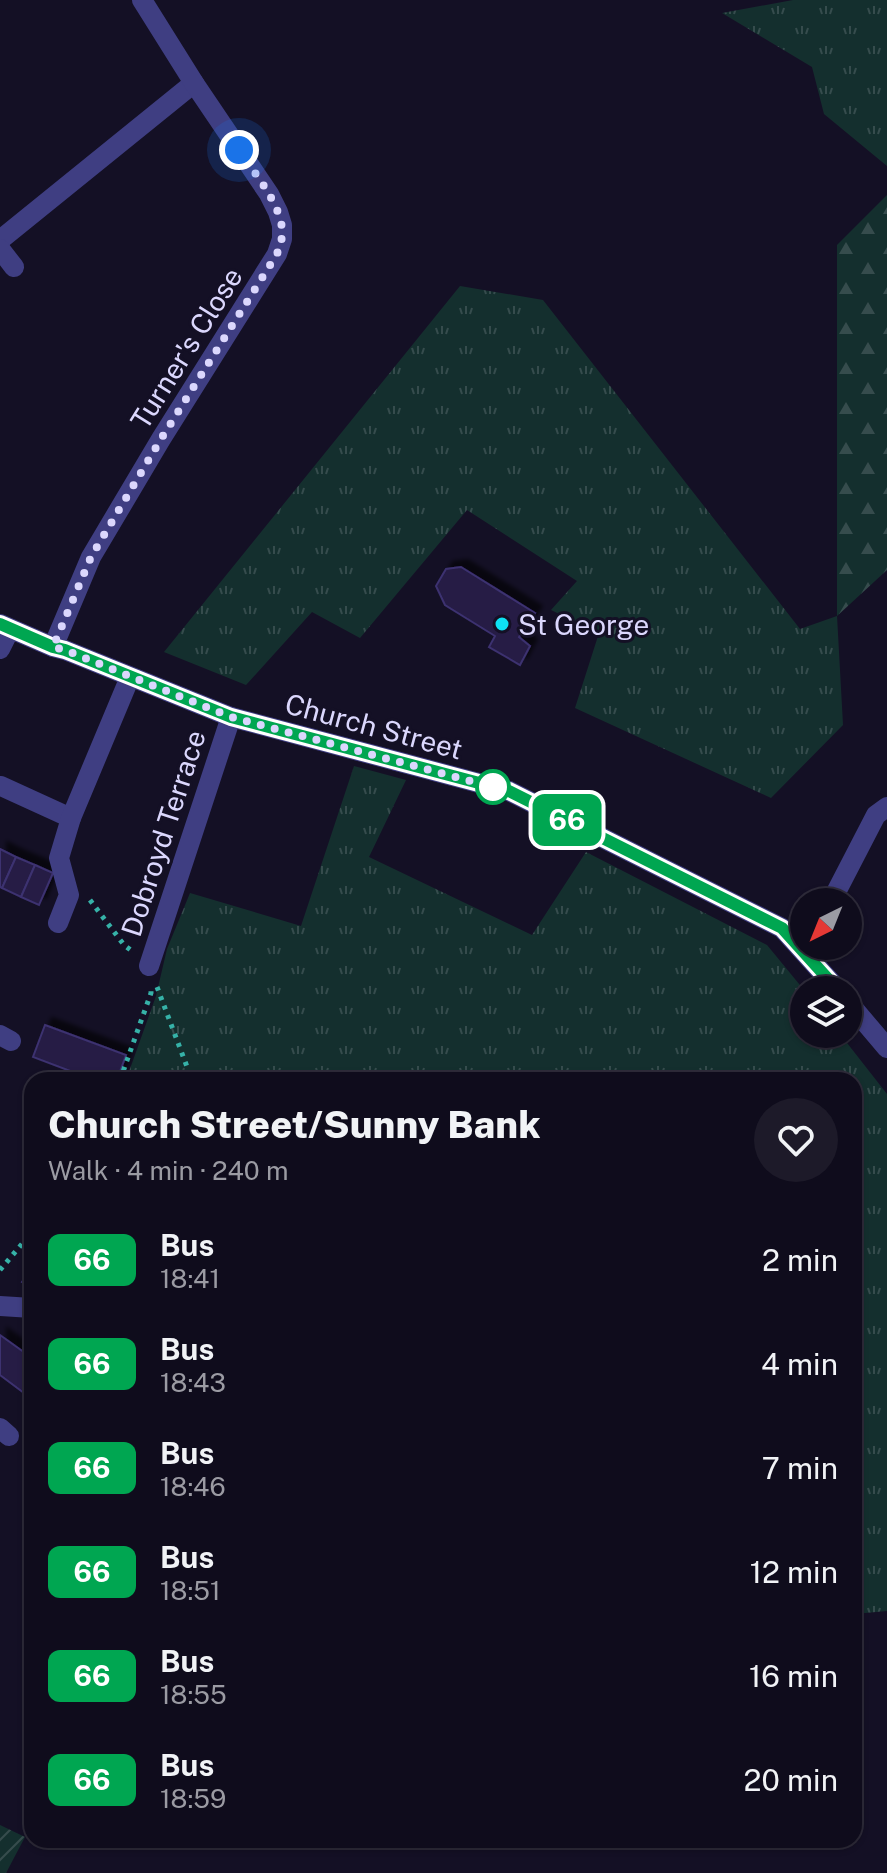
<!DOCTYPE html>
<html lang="en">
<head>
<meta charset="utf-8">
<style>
	:root { --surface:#0f0c1c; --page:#1d1a29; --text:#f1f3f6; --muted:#9b9ba3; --line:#2f2c3b }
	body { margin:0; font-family:"Public Sans",sans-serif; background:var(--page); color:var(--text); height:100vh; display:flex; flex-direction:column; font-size:30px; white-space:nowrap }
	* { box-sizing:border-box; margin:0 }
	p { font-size:26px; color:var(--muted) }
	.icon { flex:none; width:44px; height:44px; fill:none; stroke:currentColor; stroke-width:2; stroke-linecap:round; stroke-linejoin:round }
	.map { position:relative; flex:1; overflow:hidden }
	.side { position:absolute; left:24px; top:1072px; width:838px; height:776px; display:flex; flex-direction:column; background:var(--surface); border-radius:24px; box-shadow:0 2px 6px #0004,0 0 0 2px var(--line) }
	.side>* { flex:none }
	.badge { padding:0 16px; border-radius:12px; font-size:28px; line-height:52px }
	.needle { width:52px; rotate:223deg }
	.tools { position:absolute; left:790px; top:888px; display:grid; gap:16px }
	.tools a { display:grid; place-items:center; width:72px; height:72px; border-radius:50%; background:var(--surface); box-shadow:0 2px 6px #0004,0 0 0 2px var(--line); font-size:40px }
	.you { position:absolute; width:40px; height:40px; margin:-20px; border:6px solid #fff; border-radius:50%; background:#1a73e8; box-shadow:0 0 0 12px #1a73e833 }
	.map>.badge { position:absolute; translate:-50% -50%; box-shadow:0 0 0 4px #fff }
	.round { display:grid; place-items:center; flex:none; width:84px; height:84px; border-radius:42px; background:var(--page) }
	.summary { display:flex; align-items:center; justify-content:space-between; height:136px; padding:0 24px }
	h1 { font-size:38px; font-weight:800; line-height:60px }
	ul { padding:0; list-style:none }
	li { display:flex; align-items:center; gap:24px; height:104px; padding:0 24px }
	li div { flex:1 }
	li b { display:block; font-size:30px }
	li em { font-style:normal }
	li .badge { min-width:88px; font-weight:700; text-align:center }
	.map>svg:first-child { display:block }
	.grass { fill:url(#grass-tufts) }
	.forest { fill:url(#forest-firs) }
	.garden { fill:url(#garden-furrows) }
	.building { fill:#251d45; stroke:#3c3170; stroke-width:2; filter:url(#shadow) }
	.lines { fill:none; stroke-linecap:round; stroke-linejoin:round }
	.path { stroke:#36b2a8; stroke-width:5; stroke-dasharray:4 6; stroke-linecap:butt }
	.minor { stroke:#3f3e82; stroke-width:20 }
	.line-casing { stroke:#fff; stroke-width:18 }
	.line { stroke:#00a651; stroke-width:12 }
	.walk { stroke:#dbd7fd; stroke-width:8; stroke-dasharray:0 14.4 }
	.poi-dot { fill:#0ee0f2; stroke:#141025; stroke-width:3 }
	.stop-dot { fill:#fff; stroke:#00a651; stroke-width:4 }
	.labels { text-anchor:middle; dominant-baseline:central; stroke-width:6; stroke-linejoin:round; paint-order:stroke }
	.street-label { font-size:28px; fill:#dbd7fd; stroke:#141025 }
	.poi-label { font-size:28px; fill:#dbd7fd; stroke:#141025; text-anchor:start }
</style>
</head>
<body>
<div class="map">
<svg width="887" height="1873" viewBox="0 0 887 1873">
	<defs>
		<pattern id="grass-tufts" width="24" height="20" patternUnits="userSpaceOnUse" patternTransform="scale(2)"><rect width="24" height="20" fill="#142f2e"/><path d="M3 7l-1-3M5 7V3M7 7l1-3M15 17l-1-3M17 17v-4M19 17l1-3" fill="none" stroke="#364c4d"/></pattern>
		<pattern id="forest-firs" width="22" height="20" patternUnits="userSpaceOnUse" patternTransform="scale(2)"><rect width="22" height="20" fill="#142f2e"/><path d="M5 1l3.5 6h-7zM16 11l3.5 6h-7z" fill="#364c4d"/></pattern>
		<pattern id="garden-furrows" width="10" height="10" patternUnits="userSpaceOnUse" patternTransform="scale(2)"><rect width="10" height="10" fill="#142f2e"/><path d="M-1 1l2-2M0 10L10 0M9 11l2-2" fill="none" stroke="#364c4d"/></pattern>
		<filter id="shadow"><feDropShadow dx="7" dy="-7" stdDeviation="2" flood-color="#0009"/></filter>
	</defs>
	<rect width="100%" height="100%" fill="#141025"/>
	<g class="grass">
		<path d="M 793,0 L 887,0 L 887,166 L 824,114 L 812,67 L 722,13 Z"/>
		<path d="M 460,286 L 543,300 L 800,629 L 837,616 L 843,725 L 771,798 L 575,708 L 599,633 L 551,610 L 577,581 L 467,510 L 360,638 L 312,612 L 246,685 L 164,652 Z"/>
		<path d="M 354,766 L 406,780 L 369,857 L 532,935 L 586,852 L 767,945 L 804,990 L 804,1034 L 840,1034 L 887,1094 L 887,1611 L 854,1614 L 854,1080 L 126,1080 L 156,996 L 167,949 L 190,893 L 301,926 Z"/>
	</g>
	<path class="forest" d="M 887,195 L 887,570 L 837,616 L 837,245 Z"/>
	<path class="garden" d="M 0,1825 L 25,1837 L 6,1873 L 0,1873 Z"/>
	<g class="building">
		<path d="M 461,567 L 535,613 L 519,637 L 530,646 L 520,665 L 489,647 L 495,636 L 445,605 L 436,586 L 446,569 Z"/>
		<path d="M 0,849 L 16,857 L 2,888 L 0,887 Z"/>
		<path d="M 16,857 L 35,865 L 21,897 L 2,888 Z"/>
		<path d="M 35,865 L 53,873 L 39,905 L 21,897 Z"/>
		<path d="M 45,1025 L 126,1055 L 117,1080 L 94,1080 L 33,1057 Z"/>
		<path d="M 32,1268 L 32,1289 L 22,1282 Z"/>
		<path d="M 0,1335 L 32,1358 L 32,1399 L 0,1375 Z"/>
	</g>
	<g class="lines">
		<g class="path">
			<path d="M 90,900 L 124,945 L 132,951"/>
			<path d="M 157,987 L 192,1080"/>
			<path d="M 120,1080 L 151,993 L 151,987"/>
			<path d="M 0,1270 L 32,1232"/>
		</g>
		<g class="minor">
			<path d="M 0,240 L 194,83"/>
			<path d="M 0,249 L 14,267"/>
			<path d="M 0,624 L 53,647 L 65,650 L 231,717 L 509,791 L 782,928 L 838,990"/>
			<path d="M 53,647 L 91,557 L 161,439 L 277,254 L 282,239 L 282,225 L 278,212 L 269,194 L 194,83 L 142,0"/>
			<path d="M 0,649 L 10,629"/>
			<path d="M 1,786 L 71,818"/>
			<path d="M 831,902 L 876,815 L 887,807"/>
			<path d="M 58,923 L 69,895 L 59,858 L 71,818 L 130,677"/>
			<path d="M 149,966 L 231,717"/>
			<path d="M 848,1002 L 887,1048"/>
			<path d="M 0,1035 L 11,1041"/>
			<path d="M 0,1306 L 32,1308"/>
			<path d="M 0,1428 L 9,1436"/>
		</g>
	</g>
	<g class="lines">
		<g class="line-casing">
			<path id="line" d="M 0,624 L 53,647 L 65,650 L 231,717 L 509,791 L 782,928 L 838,990"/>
		</g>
		<use href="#line" class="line"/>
		<path class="walk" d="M 239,150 C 253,171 280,203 282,229 C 283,238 280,245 277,254 L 161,439 L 91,557 L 53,647 L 65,650 L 231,717 L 493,787"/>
	</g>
	<circle class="poi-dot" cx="502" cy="624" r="8"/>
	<circle class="stop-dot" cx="493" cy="787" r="16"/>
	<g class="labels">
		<g class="street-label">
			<text transform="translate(186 348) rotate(-58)">Turner's Close</text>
			<text transform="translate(374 726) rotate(15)">Church Street</text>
			<text transform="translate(163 833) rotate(-72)">Dobroyd Terrace</text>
		</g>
		<g class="poi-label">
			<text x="518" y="624">St George</text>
		</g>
	</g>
</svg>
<div class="tools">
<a><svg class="needle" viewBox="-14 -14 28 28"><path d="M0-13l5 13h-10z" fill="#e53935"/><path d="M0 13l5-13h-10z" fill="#9b9ba3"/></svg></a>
<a><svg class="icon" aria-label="layers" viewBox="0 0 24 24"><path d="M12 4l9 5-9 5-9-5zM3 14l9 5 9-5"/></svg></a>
</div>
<div class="you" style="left:239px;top:150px"></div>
<b class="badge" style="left:567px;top:820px;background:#00a651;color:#fff">66</b>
<section class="side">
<div class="summary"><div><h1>Church Street/Sunny Bank</h1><p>Walk · 4 min · 240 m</p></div><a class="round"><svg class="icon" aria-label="heart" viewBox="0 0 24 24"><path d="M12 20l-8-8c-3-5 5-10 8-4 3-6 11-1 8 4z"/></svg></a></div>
<ul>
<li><span class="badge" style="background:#00a651;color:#fff">66</span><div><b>Bus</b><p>18:41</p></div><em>2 min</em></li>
<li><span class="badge" style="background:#00a651;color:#fff">66</span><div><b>Bus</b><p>18:43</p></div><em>4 min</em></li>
<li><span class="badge" style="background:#00a651;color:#fff">66</span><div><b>Bus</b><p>18:46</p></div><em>7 min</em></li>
<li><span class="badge" style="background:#00a651;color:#fff">66</span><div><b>Bus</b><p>18:51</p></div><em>12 min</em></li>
<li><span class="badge" style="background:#00a651;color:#fff">66</span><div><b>Bus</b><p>18:55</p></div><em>16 min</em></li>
<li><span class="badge" style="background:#00a651;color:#fff">66</span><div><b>Bus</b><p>18:59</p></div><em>20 min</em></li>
</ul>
</section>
</div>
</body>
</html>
